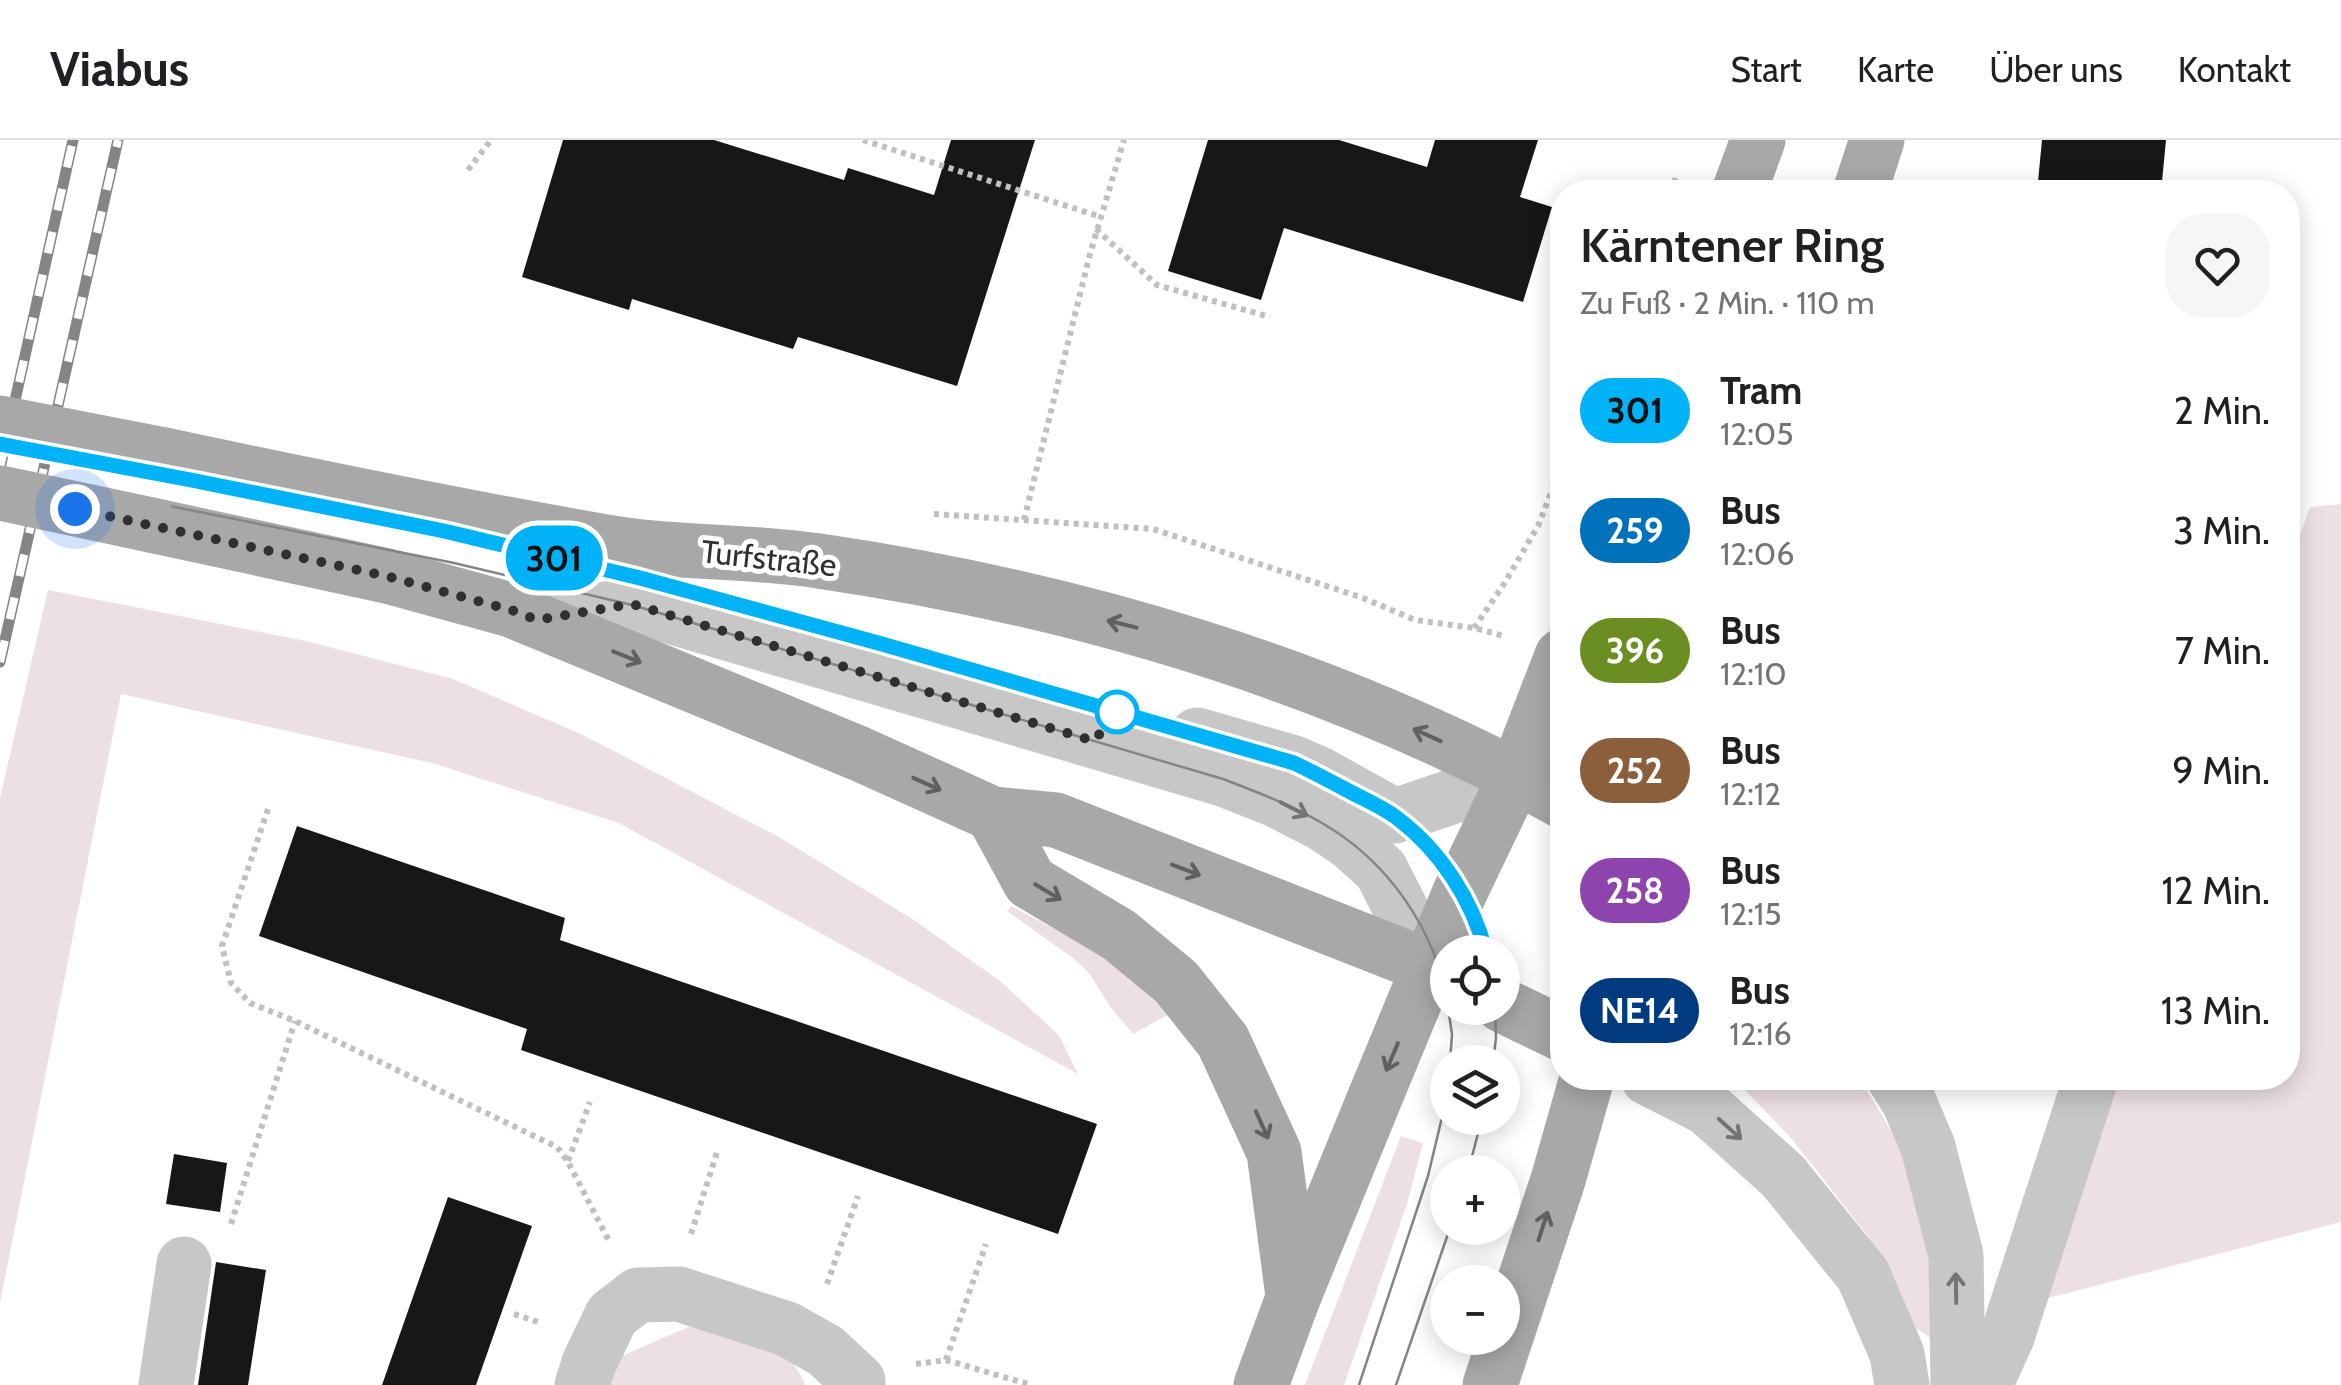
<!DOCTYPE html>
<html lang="de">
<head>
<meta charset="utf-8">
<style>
	:root { --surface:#fff; --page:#f6f6f6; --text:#202124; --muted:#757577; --line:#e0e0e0 }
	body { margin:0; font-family:Cabin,sans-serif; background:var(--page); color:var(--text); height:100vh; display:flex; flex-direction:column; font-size:38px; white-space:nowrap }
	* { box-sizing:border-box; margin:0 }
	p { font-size:32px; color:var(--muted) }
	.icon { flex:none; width:55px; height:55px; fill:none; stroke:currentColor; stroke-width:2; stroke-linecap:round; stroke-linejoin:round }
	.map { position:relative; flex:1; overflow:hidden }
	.details { position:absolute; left:1550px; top:40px; width:750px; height:910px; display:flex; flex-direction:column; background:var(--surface); border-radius:40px; box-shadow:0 5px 25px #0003 }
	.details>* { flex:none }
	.badge { padding:0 20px; border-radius:32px; font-size:35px; line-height:65px }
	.controls { position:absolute; left:1430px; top:795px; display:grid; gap:20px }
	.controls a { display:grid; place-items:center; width:90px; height:90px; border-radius:50%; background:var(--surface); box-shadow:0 5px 25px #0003; font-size:50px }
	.you { position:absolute; width:50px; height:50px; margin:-25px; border:8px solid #fff; border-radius:50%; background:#1a73e8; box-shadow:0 0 0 15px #1a73e833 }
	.map>.badge { position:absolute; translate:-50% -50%; box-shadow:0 0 0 5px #fff }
	.round { display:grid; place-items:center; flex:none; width:105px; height:105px; border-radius:40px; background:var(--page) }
	.overview { display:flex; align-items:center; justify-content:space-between; height:170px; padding:0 30px }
	h1 { font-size:48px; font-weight:600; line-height:75px }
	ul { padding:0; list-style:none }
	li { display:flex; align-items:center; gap:30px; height:120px; padding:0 30px }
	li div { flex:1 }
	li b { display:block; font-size:38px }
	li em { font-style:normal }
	li .badge { min-width:110px; font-weight:700; text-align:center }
	header { display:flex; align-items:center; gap:60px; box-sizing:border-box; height:140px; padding:0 50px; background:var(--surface); border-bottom:2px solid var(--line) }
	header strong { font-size:48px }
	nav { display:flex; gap:55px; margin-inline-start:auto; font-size:35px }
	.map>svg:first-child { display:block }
	.green { fill:#ece0e2 }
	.building { fill:#171717 }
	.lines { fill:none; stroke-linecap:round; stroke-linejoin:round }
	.path { stroke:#c0c0c0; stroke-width:6; stroke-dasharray:5 5; stroke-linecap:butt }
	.minor { stroke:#c7c7c7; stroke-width:55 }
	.major { stroke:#a8a8a8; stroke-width:55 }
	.tram { stroke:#858585; stroke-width:2.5 }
	.rail-casing { stroke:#858585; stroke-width:11 }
	.rail { stroke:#fff; stroke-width:8; stroke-dasharray:22; stroke-linecap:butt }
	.major-bridge { stroke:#a8a8a8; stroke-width:55 }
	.oneway { stroke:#606060 }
	.oneway2 { stroke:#747474 }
	.line-casing { stroke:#fff; stroke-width:22 }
	.line { stroke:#00b2f6; stroke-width:15 }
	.walk { stroke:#303030; stroke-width:10; stroke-dasharray:0 18 }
	.stop-dot { fill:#fff; stroke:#00b2f6; stroke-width:5 }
	.labels { text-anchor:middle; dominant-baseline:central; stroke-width:10; stroke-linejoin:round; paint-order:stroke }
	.street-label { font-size:32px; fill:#303030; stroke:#fff }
</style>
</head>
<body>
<header>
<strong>Viabus</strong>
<nav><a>Start</a><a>Karte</a><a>Über uns</a><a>Kontakt</a></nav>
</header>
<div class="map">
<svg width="2341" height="1245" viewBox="0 0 2341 1245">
	<rect width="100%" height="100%" fill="#fff"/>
	<g class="green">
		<path d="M 2341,364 L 2341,1082 L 2037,1161 L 2111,938 L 2288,938 L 2288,428 L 2310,367 Z"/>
		<path d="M 48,450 L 306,501 L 453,539 L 583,595 L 779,697 L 914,780 L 1000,841 L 1059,895 L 1078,934 L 619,683 L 432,623 L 121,554 L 0,1163 L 0,658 Z"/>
		<path d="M 1011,766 L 1108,817 L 1136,836 L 1169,874 L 1133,894 L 1111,868 L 1089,833 L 1073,818 L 1007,771 Z"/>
		<path d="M 1746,938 L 1858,938 C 1890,984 1923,1045 1931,1101 C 1935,1132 1935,1164 1937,1195 L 1929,1197 L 1916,1188 L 1867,1095 L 1791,998 L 1743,948 Z"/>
		<path d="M 1401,996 L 1423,1003 L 1407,1064 L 1344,1245 L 1305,1245 Z"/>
		<path d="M 693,1185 L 791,1219 L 806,1245 L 611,1245 L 619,1217 Z"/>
	</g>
	<g class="building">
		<path d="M 563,0 L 714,0 L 844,40 L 848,28 L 934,55 L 951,0 L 1035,0 L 957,246 L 798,197 L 793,209 L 632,159 L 629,170 L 522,137 Z"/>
		<path d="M 1208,0 L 1339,0 L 1427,27 L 1435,0 L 1538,0 L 1520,57 L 1552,67 L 1523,162 L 1284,88 L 1261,160 L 1168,131 Z"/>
		<path d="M 2042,0 L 2166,0 L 2161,52 L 2037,52 Z"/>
		<path d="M 297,686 L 565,778 L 560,800 L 1097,984 L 1058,1094 L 521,910 L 527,889 L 259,796 Z"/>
		<path d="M 174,1014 L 227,1023 L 220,1072 L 166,1064 Z"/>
		<path d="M 448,1057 L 532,1086 L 476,1245 L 382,1245 Z"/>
		<path d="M 216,1122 L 266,1130 L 248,1245 L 198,1245 Z"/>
	</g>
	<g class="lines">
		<g class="path">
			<path d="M 863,0 L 1101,77"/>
			<path d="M 468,30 L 491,0"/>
			<path d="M 1670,52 L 1676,38"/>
			<path d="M 1096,89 L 1157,145 L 1270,177"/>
			<path d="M 934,374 L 1153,389 L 1363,458 L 1415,480 L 1474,488 L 1504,496"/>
			<path d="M 1024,380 L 1090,114 L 1124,0"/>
			<path d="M 1474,488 L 1504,444 L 1538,386 L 1562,324"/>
			<path d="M 268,669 L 222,806 L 231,843 L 250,863 L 295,881 L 557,1007 L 568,1022 L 609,1101"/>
			<path d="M 568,1021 L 590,962"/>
			<path d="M 231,1084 L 295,881"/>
			<path d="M 691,1094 L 718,1009"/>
			<path d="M 827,1144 L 858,1056"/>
			<path d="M 514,1174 L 541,1183"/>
			<path d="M 946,1220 L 986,1104"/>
			<path d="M 916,1224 L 946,1220 L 1031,1245"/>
		</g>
		<g class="minor">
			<path d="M 537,480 L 632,465 L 1223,639 L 1276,660 L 1323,684 L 1351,703 L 1381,730 L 1430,827"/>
			<path d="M 1197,595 L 1294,623 L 1321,635 L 1395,676 L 1516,635"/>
			<path d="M 1648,938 L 1707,968 L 1783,1036 L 1863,1135 L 1897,1214 L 1902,1245"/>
			<path d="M 1894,938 L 1909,962 L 1928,1007 L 1956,1115 L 1958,1245"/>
			<path d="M 166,1245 L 184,1124"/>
			<path d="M 582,1245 L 589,1223 L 612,1175 L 638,1155 L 679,1154 L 787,1189 L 826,1211 L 858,1241 L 858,1245"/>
			<path d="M 1972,1245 L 1991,1232 L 2007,1197 L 2091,938"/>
		</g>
		<g class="major">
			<path d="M 1739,52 L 1758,0"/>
			<path d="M 1860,52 L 1877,0"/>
			<path d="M 164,315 C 310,346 455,376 601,401 C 673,414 747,410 819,421 C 1077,459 1333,535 1562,661"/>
			<path d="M 151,385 L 387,436 L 511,470 L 860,614 L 993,674 L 1056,680 L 1430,827 L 1448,837"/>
			<path d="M 993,674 L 1030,742 L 1119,795 L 1176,842 L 1223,901 L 1274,1012 L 1293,1156"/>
			<path d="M 1502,865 L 1562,894"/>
			<path d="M 1261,1245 L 1293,1158 L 1378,950 L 1460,752 L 1516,635 L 1562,516"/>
			<path d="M 1490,1245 L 1558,1040 L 1587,938"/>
		</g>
		<g class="tram">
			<path d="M 0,304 L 191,340 L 444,391 L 640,438 L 882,504 L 1294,623 C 1311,631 1326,639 1343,648 C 1360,658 1381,666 1398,678 C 1441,711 1472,761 1486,812"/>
			<path d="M 0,332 L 454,423 L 632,465 L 1223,639 C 1257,652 1291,665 1322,683 C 1389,722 1436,790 1448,866"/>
			<path d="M 1448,868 L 1452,894 L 1450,922"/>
			<path d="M 1493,922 L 1496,898 L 1495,868"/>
			<path d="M 1468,1032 L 1482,978"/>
			<path d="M 1359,1245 L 1428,1036 L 1448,952"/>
			<path d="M 1396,1245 L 1450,1088"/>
		</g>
		<g class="rail-casing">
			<g id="rail">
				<path d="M 0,328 L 73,0"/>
				<path d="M 0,522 L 118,0"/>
			</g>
		</g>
		<use href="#rail" class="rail"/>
		<g class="major-bridge">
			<path d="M 0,283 L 164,315"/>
			<path d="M 0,353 L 151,385"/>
		</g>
	</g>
	<defs><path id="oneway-shaft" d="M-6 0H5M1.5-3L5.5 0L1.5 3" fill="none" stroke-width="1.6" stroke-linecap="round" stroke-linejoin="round" transform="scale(2.5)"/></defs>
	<g class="oneway">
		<use href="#oneway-shaft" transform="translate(1122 484) rotate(-166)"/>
		<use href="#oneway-shaft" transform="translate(627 517) rotate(22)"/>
		<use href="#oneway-shaft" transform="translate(1427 595) rotate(-156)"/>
		<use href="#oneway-shaft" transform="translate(927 644) rotate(24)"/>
		<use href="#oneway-shaft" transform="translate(1186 730) rotate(21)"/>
		<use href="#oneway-shaft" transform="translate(1048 752) rotate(31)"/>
		<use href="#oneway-shaft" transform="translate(1392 917) rotate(113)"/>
		<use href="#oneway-shaft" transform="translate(1262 985) rotate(66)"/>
		<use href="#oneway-shaft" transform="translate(1543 1086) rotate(-72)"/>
	</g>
	<g class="oneway2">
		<use href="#oneway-shaft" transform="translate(1294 669) rotate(27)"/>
		<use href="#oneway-shaft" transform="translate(1730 989) rotate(42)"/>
		<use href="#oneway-shaft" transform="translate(1956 1148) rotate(-91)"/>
	</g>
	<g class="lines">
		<g class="line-casing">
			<path id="line" d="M 0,304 L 191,340 L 444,391 L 640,438 L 882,504 L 1294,623 C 1311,631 1326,639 1343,648 C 1361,658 1381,666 1397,678 C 1441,711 1472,760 1486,812"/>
		</g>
		<use href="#line" class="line"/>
		<path class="walk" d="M 75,369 L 386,436 L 511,470 L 537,480 L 632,464 L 1094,601 L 1117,572"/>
	</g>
	<circle class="stop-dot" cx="1117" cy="572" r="20"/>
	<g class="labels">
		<g class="street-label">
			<text transform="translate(769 418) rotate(6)">Turfstraße</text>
		</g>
	</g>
</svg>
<div class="controls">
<a><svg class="icon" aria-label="locate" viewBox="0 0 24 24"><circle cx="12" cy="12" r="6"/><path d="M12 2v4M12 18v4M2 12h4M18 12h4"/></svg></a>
<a><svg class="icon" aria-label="layers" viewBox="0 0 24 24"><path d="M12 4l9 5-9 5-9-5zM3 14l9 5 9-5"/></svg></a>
<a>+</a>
<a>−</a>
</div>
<div class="you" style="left:75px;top:369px"></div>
<b class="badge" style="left:554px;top:418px;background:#00b2f6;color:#111">301</b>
<section class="details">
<div class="overview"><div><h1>Kärntener Ring</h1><p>Zu Fuß · 2 Min. · 110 m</p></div><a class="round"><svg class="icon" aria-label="heart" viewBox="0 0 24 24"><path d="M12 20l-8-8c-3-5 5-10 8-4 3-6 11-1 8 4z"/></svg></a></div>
<ul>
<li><span class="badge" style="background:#00b2f6;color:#111">301</span><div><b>Tram</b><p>12:05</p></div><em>2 Min.</em></li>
<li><span class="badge" style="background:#0072bc;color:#fff">259</span><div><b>Bus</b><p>12:06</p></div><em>3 Min.</em></li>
<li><span class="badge" style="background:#6b8e23;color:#fff">396</span><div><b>Bus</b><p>12:10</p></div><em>7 Min.</em></li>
<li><span class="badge" style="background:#8b5e3c;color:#fff">252</span><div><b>Bus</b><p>12:12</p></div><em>9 Min.</em></li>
<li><span class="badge" style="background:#8e44ad;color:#fff">258</span><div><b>Bus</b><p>12:15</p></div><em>12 Min.</em></li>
<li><span class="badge" style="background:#003b80;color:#fff">NE14</span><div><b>Bus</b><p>12:16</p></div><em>13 Min.</em></li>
</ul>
</section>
</div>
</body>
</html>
